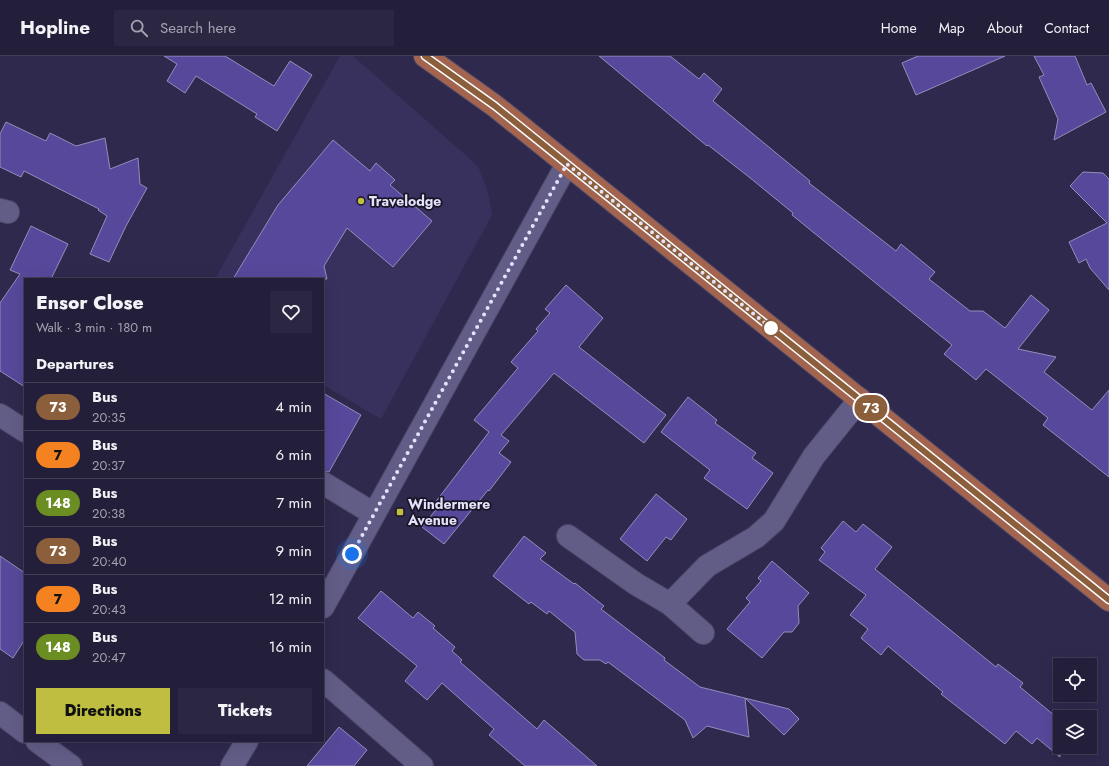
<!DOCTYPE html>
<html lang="en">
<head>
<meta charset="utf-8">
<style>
	:root { --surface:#231f3a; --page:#2b2742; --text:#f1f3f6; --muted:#a3a2af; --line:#403d54; --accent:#bfbe41 }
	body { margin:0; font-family:Jost,sans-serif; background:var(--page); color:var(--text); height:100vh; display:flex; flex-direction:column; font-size:15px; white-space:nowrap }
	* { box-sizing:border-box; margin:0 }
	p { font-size:13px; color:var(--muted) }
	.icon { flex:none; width:22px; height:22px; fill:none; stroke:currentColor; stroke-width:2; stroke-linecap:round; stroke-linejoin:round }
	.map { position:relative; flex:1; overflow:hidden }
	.drawer { position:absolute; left:24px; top:222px; width:300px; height:464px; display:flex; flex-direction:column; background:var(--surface); border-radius:0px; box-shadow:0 4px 16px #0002,0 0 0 1px var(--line) }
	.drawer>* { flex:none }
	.badge { padding:0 8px; border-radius:13px; font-size:14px; line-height:26px }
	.tools { position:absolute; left:1053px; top:602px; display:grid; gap:8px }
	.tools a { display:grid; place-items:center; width:44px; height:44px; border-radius:0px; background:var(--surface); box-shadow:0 4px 16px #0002,0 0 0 1px var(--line); font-size:20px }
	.you { position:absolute; width:20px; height:20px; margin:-10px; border:3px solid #fff; border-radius:50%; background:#1a73e8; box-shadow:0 0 0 6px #1a73e833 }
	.map>.badge { position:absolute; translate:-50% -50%; box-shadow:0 0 0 2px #fff }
	h2 { padding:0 12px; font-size:15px; line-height:36px }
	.round { display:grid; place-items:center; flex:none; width:42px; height:42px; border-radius:0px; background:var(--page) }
	.summary { display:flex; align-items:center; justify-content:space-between; height:68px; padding:0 12px }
	h1 { font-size:19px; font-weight:800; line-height:30px }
	.primary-button { display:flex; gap:8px; margin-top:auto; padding:8px 12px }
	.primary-button a { flex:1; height:46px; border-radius:0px; background:var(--accent); color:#111; font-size:16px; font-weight:800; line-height:46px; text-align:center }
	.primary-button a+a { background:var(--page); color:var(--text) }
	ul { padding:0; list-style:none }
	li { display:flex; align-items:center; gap:12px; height:48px; padding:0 12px; border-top:1px solid var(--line) }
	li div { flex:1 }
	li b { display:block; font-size:15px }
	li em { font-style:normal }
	li .badge { min-width:44px; font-weight:700; text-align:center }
	header { display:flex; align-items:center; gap:24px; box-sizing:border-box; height:56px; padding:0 20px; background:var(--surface); border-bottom:1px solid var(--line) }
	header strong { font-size:19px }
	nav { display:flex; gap:22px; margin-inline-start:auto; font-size:14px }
	.search { width:280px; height:36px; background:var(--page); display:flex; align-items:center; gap:10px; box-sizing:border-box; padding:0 14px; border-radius:0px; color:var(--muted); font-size:15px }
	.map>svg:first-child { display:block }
	.built { fill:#38315e }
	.building { fill:#58489b; stroke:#938ebb }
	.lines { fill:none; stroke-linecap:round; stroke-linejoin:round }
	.minor-casing { stroke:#4d4767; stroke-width:24 }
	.major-casing { stroke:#4d4767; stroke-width:24 }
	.minor { stroke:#625d87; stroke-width:22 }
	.major { stroke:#a2644f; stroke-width:22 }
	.line-casing { stroke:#fff; stroke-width:9 }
	.line { stroke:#8b5e3c; stroke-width:6 }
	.walk { stroke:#e4e2fb; stroke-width:4; stroke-dasharray:0 7.2 }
	.poi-dot { fill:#bfbe41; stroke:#171526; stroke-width:1.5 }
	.stop-dot { fill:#fff; stroke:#8b5e3c; stroke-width:2 }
	.labels { text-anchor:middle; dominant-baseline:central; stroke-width:3.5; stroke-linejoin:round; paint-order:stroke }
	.poi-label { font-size:14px; font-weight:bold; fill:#e4e2fb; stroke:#171526; text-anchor:start }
</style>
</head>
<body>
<header>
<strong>Hopline</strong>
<div class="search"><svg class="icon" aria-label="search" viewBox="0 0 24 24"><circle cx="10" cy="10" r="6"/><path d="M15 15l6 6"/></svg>Search here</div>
<nav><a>Home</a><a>Map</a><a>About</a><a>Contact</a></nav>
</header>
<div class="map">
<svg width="1109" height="710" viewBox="0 0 1109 710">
	<rect width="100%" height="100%" fill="#2f294e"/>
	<path class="built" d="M 340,0 L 353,0 L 478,110 L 488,136 L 492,159 L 381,363 L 323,329 L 323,223 L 215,223 Z"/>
	<g class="building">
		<path d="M 164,0 L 225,0 L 274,30 L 290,5 L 312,19 L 277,75 L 255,61 L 257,58 L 196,20 L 185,37 L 167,25 L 177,8 Z"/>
		<path d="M 599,0 L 670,0 L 699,23 L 704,17 L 722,33 L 713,45 L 810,125 L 809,127 L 896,195 L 901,188 L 935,216 L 929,223 L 970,255 L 983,255 L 1005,272 L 1031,239 L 1049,254 L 1018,293 L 1056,301 L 1044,316 L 1092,354 L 1109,334 L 1109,421 L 1043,369 L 1048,362 L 986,313 L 976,324 L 944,298 L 952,289 L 792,159 L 793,157 L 749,121 L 708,89 L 707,90 Z"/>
		<path d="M 918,0 L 1005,0 L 916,39 L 902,7 Z"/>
		<path d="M 1034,0 L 1075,0 L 1087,29 L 1091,27 L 1106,56 L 1054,84 L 1058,63 L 1039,21 L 1044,19 Z"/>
		<path d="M 6,66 L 46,85 L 50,77 L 76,90 L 105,82 L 110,113 L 138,102 L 140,128 L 147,132 L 126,170 L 109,206 L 90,198 L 107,160 L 98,154 L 99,153 L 24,115 L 21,121 L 0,111 L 0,78 Z"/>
		<path d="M 333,84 L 370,115 L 376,107 L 395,124 L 390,129 L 432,165 L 393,211 L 347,172 L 324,210 L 327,223 L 233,223 L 278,149 Z"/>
		<path d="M 1083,116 L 1103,117 L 1109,123 L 1109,234 L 1090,212 L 1086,203 L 1079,207 L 1069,186 L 1107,167 L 1070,130 Z"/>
		<path d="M 31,170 L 68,188 L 51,223 L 29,223 L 25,221 L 25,331 L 0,315 L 0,247 L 20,218 L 10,214 Z"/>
		<path d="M 566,229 L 603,262 L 579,291 L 666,359 L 644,387 L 554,317 L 501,379 L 509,385 L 499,397 L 511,406 L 489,435 L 488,434 L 444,488 L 422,471 L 438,451 L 434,448 L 489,376 L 474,364 L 518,312 L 511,306 L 538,275 L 536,273 L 550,257 L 545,253 Z"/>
		<path d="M 323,337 L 361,359 L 329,416 L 323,415 Z"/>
		<path d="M 688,341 L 717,364 L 715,367 L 756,397 L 752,402 L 773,417 L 747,453 L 704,422 L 710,414 L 661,376 Z"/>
		<path d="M 656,438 L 687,463 L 671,484 L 666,481 L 647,505 L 620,483 Z"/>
		<path d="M 843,465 L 856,476 L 863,468 L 892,491 L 875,513 L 996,611 L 998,608 L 1023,627 L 1020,631 L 1060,664 L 1060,701 L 1037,682 L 1032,688 L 1016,675 L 1005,688 L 941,638 L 943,636 L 888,590 L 881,599 L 861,582 L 868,573 L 850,559 L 866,539 L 819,504 L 825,496 L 821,492 Z"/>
		<path d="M 524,480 L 546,497 L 540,503 L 574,528 L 575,527 L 604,550 L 601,553 L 665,602 L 664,604 L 700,631 L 789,653 L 799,663 L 784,679 L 745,642 L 749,681 L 707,670 L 693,682 L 685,664 L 608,606 L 606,608 L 600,604 L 584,604 L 577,598 L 575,576 L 549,555 L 547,558 L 531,546 L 529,548 L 493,520 Z"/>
		<path d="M 0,500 L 25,517 L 25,583 L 13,602 L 0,593 Z"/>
		<path d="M 772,505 L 809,537 L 798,550 L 799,567 L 792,576 L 784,576 L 762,602 L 727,573 L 750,546 L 746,542 L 761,525 L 758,522 Z"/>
		<path d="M 381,535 L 413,562 L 418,556 L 435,570 L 433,572 L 455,591 L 452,595 L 462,604 L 460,606 L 537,673 L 544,664 L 597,710 L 525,710 L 489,679 L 494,673 L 442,627 L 427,644 L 405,625 L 417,610 L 358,562 Z"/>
		<path d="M 339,671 L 367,694 L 354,710 L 307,710 Z"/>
	</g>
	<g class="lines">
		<g class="minor-casing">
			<g id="minor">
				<path d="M 0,154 L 8,156"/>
				<path d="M 0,359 L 25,375"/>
				<path d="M 323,427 L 374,458"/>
				<path d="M 568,480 L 636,528 L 670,548 L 703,577"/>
				<path d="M 670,548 L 707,510 L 756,481 L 774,465 L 814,400 L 860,343"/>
				<path d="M 323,551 L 567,108"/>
				<path d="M 323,624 L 422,710"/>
				<path d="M 0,657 L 25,676"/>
				<path d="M 37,685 L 71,710"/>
				<path d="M 232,710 L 247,685"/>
			</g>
		</g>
		<g class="major-casing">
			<path id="major" d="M 425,0 L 495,50 L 1109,544"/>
		</g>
		<use href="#minor" class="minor"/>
		<use href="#major" class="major"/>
	</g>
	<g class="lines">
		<g class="line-casing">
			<path id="line" d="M 425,0 L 495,50 L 1109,544"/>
		</g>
		<use href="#line" class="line"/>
		<path class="walk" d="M 352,498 L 567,108 L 775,275 L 771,272"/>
	</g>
	<g class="poi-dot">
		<circle cx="361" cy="145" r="4"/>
		<rect x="396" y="452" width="8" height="8" rx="2"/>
	</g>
	<circle class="stop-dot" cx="771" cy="272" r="8"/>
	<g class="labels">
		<g class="poi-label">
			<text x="369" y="145">Travelodge</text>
			<text x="408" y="448">Windermere<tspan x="408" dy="16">Avenue</tspan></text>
		</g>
	</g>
</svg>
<div class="tools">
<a><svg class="icon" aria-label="locate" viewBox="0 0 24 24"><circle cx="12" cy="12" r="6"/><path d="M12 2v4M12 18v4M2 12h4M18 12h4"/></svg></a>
<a><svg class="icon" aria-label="layers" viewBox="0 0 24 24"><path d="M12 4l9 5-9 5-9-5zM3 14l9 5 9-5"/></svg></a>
</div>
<div class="you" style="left:352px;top:498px"></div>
<b class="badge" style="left:871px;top:352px;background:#8b5e3c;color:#fff">73</b>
<section class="drawer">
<div class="summary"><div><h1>Ensor Close</h1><p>Walk · 3 min · 180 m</p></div><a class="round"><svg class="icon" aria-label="heart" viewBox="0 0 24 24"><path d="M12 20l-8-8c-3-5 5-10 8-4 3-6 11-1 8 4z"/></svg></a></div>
<h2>Departures</h2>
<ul>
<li><span class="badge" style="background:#8b5e3c;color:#fff">73</span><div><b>Bus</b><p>20:35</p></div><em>4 min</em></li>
<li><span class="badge" style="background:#f58220;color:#111">7</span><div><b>Bus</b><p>20:37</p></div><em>6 min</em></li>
<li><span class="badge" style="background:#6b8e23;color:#fff">148</span><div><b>Bus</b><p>20:38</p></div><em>7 min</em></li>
<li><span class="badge" style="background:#8b5e3c;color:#fff">73</span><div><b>Bus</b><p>20:40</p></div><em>9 min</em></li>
<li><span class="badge" style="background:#f58220;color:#111">7</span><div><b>Bus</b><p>20:43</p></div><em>12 min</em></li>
<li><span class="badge" style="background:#6b8e23;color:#fff">148</span><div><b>Bus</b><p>20:47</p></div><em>16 min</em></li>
</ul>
<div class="primary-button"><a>Directions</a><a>Tickets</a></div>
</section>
</div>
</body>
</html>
